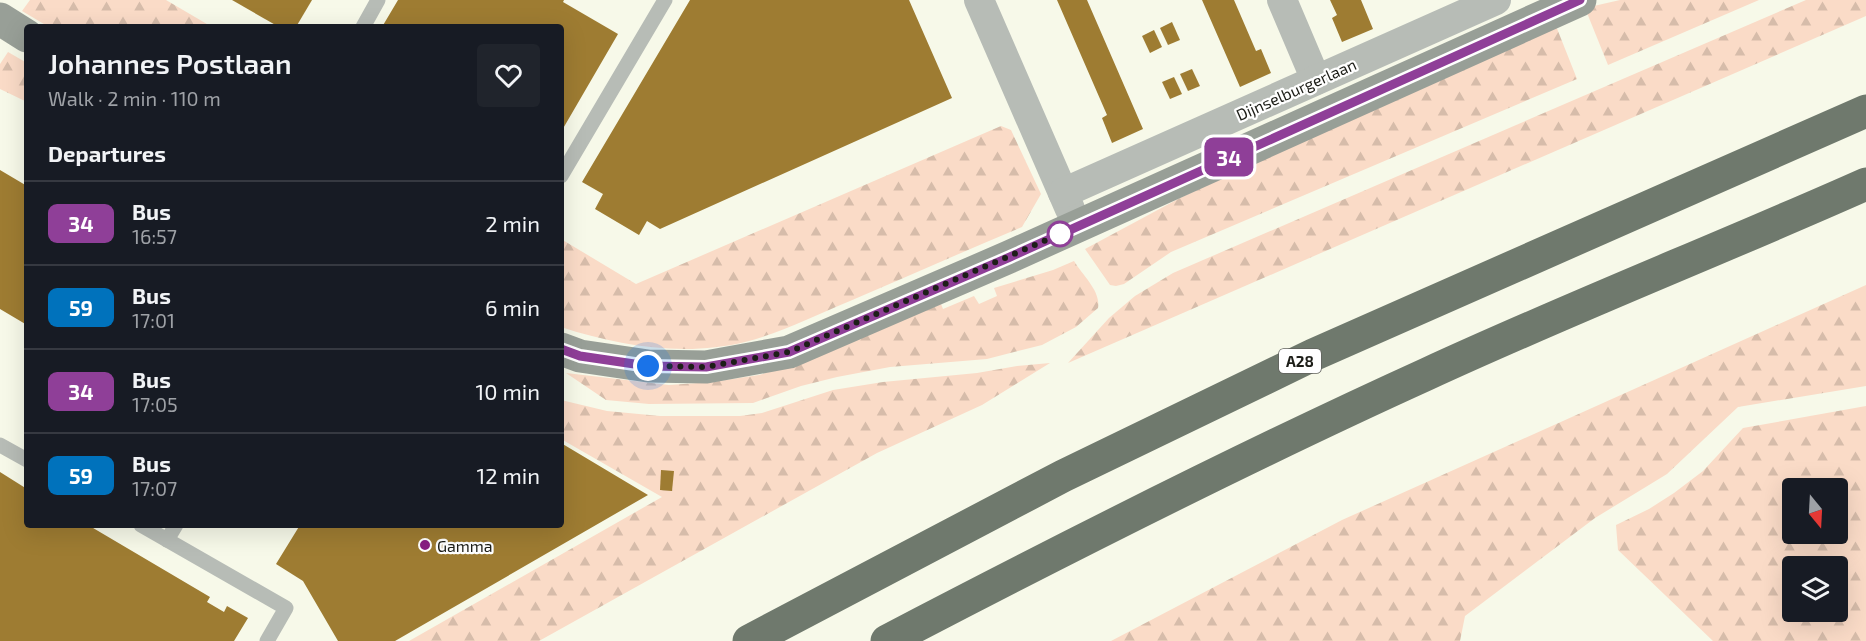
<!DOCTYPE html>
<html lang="en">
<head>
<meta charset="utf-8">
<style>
	:root { --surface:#171b24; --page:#20242c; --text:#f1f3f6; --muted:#9ea1a6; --line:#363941 }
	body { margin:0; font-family:"Exo 2",sans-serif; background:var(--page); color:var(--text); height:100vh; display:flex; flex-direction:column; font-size:22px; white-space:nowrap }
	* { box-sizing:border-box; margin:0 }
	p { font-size:20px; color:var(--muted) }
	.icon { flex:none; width:33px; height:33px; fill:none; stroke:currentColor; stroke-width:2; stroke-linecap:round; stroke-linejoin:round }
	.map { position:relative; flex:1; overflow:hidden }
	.panel { position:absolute; left:24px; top:24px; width:540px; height:504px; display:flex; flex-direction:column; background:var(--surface); border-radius:6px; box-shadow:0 6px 24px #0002 }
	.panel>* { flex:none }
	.badge { padding:0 12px; border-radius:9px; font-size:21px; line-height:39px }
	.needle { width:39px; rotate:162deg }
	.buttons { position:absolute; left:1782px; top:478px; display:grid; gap:12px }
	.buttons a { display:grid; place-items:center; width:66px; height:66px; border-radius:6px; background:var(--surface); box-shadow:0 6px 24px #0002; font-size:30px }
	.you { position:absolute; width:30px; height:30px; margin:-15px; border:4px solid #fff; border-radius:50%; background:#1a73e8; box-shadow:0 0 0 9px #1a73e833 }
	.map>.badge { position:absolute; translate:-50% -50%; box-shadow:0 0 0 3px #fff }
	h2 { padding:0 24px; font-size:22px; line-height:54px }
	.round { display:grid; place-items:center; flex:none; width:63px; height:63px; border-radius:6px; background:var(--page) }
	.summary { display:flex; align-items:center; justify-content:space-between; height:102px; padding:0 24px }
	h1 { font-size:28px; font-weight:600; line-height:45px }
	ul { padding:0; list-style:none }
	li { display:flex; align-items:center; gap:18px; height:84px; padding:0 24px; border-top:2px solid var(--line) }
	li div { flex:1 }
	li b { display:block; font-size:22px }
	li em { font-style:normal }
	li .badge { min-width:66px; font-weight:700; text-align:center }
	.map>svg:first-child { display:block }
	.forest { fill:url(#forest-firs); fill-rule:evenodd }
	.building { fill:#9e7c32 }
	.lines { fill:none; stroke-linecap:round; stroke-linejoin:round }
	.lane { stroke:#b7bcb6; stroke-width:15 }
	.street { stroke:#b7bcb6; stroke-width:30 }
	.secondary { stroke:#989f97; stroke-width:33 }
	.highway { stroke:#6f796d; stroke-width:33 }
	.line-casing { stroke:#fff; stroke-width:14 }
	.line { stroke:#8f3f98; stroke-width:9 }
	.walk { stroke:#1d1e18; stroke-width:6; stroke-dasharray:0 10.8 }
	.stop-dot { fill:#fff; stroke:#8f3f98; stroke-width:3 }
	.poi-dot { fill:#891d83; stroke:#fff; stroke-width:2 }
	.labels { text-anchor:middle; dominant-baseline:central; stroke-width:4.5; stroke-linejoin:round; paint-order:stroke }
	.shield { fill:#fff; stroke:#61625d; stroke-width:1.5 }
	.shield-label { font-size:15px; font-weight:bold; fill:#1d1e18 }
	.street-label { font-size:16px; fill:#1d1e18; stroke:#fff }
	.poi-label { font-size:16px; fill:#1d1e18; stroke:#fff; text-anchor:start }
</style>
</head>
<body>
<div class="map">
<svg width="1866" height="641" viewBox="0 0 1866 641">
	<defs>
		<pattern id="forest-firs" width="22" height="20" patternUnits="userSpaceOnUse" patternTransform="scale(1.5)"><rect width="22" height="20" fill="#fadbc7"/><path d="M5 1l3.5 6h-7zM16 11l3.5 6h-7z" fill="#d6bcaa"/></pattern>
	</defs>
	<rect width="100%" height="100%" fill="#f7f9e9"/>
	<g class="forest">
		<path d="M 30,0 L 166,0 L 212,27 L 49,27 L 22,11 Z"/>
		<path d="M 1620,0 L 1759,0 L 1608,65 L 1585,8 Z"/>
		<path d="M 1806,0 L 1866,0 L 1866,16 L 1068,363 L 1109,318 L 1135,296 L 1173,273 Z"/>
		<path d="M 1554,21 L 1577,79 L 1171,252 L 1124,284 L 1116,286 L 1110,285 L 1085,249 L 1180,198 Z"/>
		<path d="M 8,52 L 27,63 L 27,102 L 0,89 L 0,64 Z"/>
		<path d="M 1001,126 L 1011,130 L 1041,194 L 1022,227 C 965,251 908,276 850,301 C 816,315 781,333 745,342 C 684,357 619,346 561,327 L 561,239 L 636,284 Z"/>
		<path d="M 1074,261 C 1083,276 1101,291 1098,308 L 1076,327 L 1042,345 L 987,359 L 890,367 L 837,377 L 801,386 L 753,403 L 649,404 L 606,400 L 566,373 L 669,385 L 712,382 L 759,375 L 795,364 L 941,304 L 943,309 L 974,296 L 979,304 L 997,296 L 994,288 L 1053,270 Z"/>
		<path d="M 1866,285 L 1866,386 L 1738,407 L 1667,474 L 1595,518 L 1465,616 L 1460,641 L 1111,641 L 1342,520 Z"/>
		<path d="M 1050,363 L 982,405 L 877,453 L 539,641 L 409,641 L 662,497 L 561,439 L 561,400 L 607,411 L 660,416 L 740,416 L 762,413 L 833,390 L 883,382 L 977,373 L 1017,366 Z"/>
		<path d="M 1866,406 L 1866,641 L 1713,641 L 1618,550 L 1616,525 L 1649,509 L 1674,493 L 1703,471 L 1743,428 ZM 1792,489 L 1838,489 L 1838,534 L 1792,534 ZM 1792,567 L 1838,567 L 1838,612 L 1792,612 Z"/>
	</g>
	<g class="building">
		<path d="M 232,0 L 312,0 L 296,27 L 279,27 Z"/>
		<path d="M 398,0 L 564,0 L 563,2 L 618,34 L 561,132 L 561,27 L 382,27 Z"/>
		<path d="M 690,0 L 909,0 L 952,98 L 660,229 L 647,221 L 639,235 L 595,209 L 603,194 L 582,182 Z"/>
		<path d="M 1057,0 L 1087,0 L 1143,129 L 1112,143 L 1102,118 L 1107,115 Z"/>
		<path d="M 1202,0 L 1234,0 L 1256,51 L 1261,49 L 1271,73 L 1240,87 Z"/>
		<path d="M 1330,0 L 1361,0 L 1373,29 L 1342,42 L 1332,18 L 1337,15 Z"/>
		<path d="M 1172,22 L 1180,40 L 1168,45 L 1160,28 Z"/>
		<path d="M 1154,30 L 1162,47 L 1150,53 L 1142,36 Z"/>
		<path d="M 1192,69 L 1200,86 L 1188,91 L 1180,74 Z"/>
		<path d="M 1174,77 L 1182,94 L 1170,99 L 1162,82 Z"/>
		<path d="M 0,170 L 27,186 L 27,325 L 0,309 Z"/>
		<path d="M 561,443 L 648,495 L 395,641 L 338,641 L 303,581 L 276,564 L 300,525 L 561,525 Z"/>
		<path d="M 661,470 L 674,471 L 672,491 L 660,490 Z"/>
		<path d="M 0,472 L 27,489 L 27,525 L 88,525 L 210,597 L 207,602 L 224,612 L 227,606 L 248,618 L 234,641 L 0,641 Z"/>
	</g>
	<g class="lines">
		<g class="lane">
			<path d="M 363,27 L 378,0"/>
			<path d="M 561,176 L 665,0"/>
			<path d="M 0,445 L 27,460"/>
			<path d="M 141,525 L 286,608 L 267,641"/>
			<path d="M 167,540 L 176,525"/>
		</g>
		<g class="street">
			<path d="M 979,0 L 1070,209"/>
			<path d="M 1282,0 L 1316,80"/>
			<path d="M 1063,193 L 1496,0"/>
		</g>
		<g class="secondary">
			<path d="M 0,19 L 27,36"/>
			<path d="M 561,349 L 580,356 L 648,366 L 706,367 L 789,352 L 1009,257 L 1580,0"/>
		</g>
		<g class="highway">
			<path d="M 749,641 L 1063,476 L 1313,355 L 1866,111"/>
			<path d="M 887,641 C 1065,548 1244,457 1427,374 C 1572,307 1720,249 1866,184"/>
		</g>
	</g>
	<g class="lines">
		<g class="line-casing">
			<path id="line" d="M 561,349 L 580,356 L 648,366 L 706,367 L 789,352 L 1010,257 L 1580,0"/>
		</g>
		<use href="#line" class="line"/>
		<path class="walk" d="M 648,366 L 706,367 L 789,352 L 1060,234"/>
	</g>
	<circle class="stop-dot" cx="1060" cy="234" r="12"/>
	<circle class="poi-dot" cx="425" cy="545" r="6"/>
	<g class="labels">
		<rect class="shield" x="1279" y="349" width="42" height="24" rx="4.5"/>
		<g class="shield-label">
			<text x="1300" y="361">A28</text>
		</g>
		<g class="street-label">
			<text transform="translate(1296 89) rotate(-24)">Dijnselburgerlaan</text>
		</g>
		<g class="poi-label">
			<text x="437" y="545">Gamma</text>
		</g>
	</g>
</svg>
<div class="buttons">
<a><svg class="needle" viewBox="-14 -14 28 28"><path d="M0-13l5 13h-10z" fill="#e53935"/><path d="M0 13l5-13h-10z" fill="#9ea1a6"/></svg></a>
<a><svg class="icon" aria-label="layers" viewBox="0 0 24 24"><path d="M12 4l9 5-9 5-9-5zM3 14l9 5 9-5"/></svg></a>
</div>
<div class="you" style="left:648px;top:366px"></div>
<b class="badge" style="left:1229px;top:157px;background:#8f3f98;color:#fff">34</b>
<section class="panel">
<div class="summary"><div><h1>Johannes Postlaan</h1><p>Walk · 2 min · 110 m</p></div><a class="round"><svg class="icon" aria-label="heart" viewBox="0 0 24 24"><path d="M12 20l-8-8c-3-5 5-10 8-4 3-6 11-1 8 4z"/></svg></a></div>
<h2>Departures</h2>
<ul>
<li><span class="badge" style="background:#8f3f98;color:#fff">34</span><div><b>Bus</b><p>16:57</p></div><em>2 min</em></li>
<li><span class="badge" style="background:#0072bc;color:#fff">59</span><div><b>Bus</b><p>17:01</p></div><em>6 min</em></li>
<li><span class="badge" style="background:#8f3f98;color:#fff">34</span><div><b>Bus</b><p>17:05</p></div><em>10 min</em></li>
<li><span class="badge" style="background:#0072bc;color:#fff">59</span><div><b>Bus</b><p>17:07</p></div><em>12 min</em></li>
</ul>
</section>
</div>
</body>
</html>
